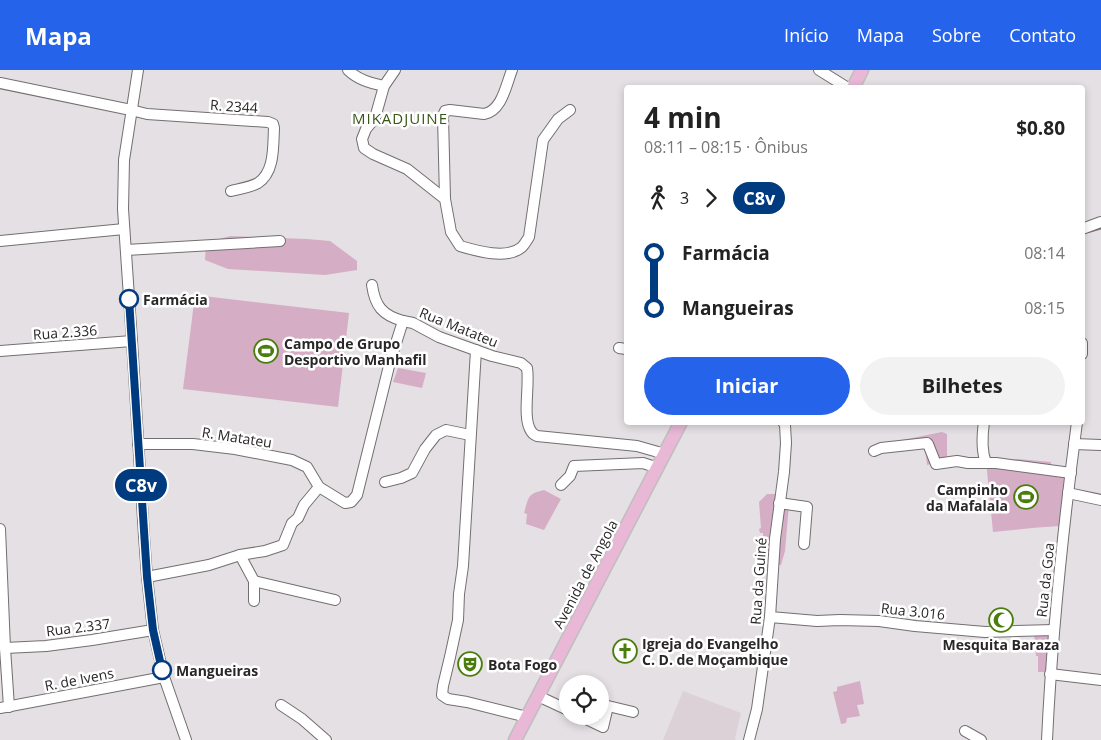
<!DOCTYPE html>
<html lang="pt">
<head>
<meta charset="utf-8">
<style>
	:root { --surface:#fff; --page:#f2f2f2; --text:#222; --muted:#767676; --accent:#2563eb }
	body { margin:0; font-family:"Open Sans",sans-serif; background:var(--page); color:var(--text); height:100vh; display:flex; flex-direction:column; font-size:19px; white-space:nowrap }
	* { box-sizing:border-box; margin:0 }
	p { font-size:16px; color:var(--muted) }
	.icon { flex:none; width:28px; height:28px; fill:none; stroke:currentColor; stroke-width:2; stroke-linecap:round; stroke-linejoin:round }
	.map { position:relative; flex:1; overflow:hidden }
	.side { position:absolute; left:624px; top:15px; width:461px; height:340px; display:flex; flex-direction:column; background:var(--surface); border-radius:5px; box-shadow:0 2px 8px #0003 }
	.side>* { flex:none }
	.badge { padding:0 10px; border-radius:16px; font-size:18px; line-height:32px }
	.tools { position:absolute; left:559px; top:605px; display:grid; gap:10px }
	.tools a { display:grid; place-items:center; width:50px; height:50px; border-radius:50%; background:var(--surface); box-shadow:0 2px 8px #0003; font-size:25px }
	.map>.badge { position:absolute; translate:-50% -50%; box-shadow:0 0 0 2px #fff }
	.legs { display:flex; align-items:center; gap:8px; height:55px; padding:0 20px; font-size:16px }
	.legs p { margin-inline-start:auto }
	.summary { display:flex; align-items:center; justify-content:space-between; height:85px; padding:0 20px }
	h1 { font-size:28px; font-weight:700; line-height:38px }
	.action { display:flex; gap:10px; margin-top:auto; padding:10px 20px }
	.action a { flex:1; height:58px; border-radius:30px; background:var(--accent); color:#fff; font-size:20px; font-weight:700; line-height:58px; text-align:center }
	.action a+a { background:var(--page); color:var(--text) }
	ul { padding:0 20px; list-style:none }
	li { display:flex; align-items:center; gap:18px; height:55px; font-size:19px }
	li i { display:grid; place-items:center; width:8px; height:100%; margin:0 6px; background:currentColor }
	li i::after { content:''; width:12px; height:12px; margin:-6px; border:4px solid; border-radius:50%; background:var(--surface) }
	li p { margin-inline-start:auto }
	li:first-child i { background:linear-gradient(#0000 50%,currentColor 0) }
	li:last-child i { background:linear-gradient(currentColor 50%,#0000 0) }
	header { display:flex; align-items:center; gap:30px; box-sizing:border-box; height:70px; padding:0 25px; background:var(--accent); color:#fff }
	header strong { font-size:24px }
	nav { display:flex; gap:28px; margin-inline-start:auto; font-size:18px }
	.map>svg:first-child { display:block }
	.built { fill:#dcd1d7 }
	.green { fill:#d5adc5 }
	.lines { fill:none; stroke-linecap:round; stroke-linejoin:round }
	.stream { stroke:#906e82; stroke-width:3 }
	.minor-casing { stroke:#736f71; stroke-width:12 }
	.major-casing { stroke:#bfbebe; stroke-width:15 }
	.minor { stroke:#fff; stroke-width:10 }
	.major { stroke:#e8b8d6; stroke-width:12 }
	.line-1-casing { stroke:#fff; stroke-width:11 }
	.line-1 { stroke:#003b80; stroke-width:8 }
	.stop-1-dot { fill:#fff; stroke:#003b80; stroke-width:2.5 }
	.labels { text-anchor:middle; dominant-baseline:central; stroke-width:5; stroke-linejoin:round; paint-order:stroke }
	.street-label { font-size:14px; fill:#292728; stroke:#fff }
	.stop-label { font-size:14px; font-weight:bold; fill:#292728; stroke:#fff; text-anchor:start }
	.poi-label { font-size:14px; font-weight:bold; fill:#292728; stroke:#fff; text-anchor:start }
	.neighbourhood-label { font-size:15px; letter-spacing:1px; fill:#365715; stroke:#fff }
</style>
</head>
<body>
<header>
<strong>Mapa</strong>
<nav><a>Início</a><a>Mapa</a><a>Sobre</a><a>Contato</a></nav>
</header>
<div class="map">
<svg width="1101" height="670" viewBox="0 0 1101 670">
	<rect width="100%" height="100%" fill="#e5e0e3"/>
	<path class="built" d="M 683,621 L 741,643 L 735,668 L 736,670 L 663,670 Z"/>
	<g class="green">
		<path d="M 230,166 L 307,169 L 330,171 L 357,191 L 357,200 L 325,205 L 228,199 L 205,190 L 206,173 Z"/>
		<path d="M 195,225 L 349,243 L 338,337 L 183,319 Z"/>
		<path d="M 398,298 L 426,303 L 422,318 L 393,312 Z"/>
		<path d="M 942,362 L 947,364 L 947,390 L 927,395 L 925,378 L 902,378 L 902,370 Z"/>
		<path d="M 1018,389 L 1051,392 L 1051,396 L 1057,396 L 1057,399 L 1066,399 L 1060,456 C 1038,457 1015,460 993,462 L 986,391 Z"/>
		<path d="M 544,420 L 561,429 L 544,460 L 526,454 L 527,444 L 524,443 C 529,427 527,424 544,420 Z"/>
		<path d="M 767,424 L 783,424 L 783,434 L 789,435 L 785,481 L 781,495 L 765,495 L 763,466 L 763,463 L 760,463 L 759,459 L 761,458 L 759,432 Z"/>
		<path d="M 1034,564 L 1049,564 L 1047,602 L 1038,602 L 1038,586 L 1036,586 Z"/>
		<path d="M 860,611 L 864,634 L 857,635 L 860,646 L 847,648 L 846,653 L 841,654 L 833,622 L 837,621 L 837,617 Z"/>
	</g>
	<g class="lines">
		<path class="stream" d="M 1090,161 L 1101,158"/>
		<g class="minor-casing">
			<g id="minor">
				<path d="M 138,0 L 124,90 L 123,139 L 132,271 L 144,466 L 147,507 L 153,560 L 164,607 L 186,670"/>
				<path d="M 348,0 C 358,10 371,13 384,16"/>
				<path d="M 395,0 L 384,16 L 375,48 L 366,59 L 362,69 L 364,78 L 373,84 L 407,99 L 445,129 L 451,162 L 460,176 C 477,181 507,190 522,177 C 525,174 527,170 529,167 L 543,70 L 558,49 L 570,40"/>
				<path d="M 819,0 L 848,18"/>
				<path d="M 0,13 L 131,40 L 147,44 L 268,52 L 273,54 L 274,58 C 273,76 275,102 258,113 C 251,117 239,119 231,121"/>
				<path d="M 445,129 L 443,46 L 445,41 L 450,40 L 484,44 C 502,41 506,15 512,0"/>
				<path d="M 1082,159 L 1101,152"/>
				<path d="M 0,171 L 124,159"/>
				<path d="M 126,180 L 280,171"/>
				<path d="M 372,215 C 375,236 382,245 403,251"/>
				<path d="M 1082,273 L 1082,284"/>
				<path d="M 619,278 L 626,279"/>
				<path d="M 476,280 L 463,496 L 459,524 L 458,550 L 450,587 L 443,616 L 442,625 L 448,629 L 467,632 L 527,647"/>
				<path d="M 0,281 L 132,271"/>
				<path d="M 984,352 C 982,366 981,380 986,393"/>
				<path d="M 138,374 L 193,374 L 235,379 L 292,390 L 307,397 L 319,417 L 345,433 L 351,432 L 357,425 L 390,292 L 403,251 L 413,253 L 439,267 L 492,286 L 521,293 L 527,298 C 530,315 522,348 531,361 C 532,363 535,365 537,366 L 637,376 L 665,384"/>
				<path d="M 1074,374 L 1101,375"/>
				<path d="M 874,381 L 881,378 L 927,373 L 928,374 L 936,394 L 957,391 L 968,393 L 996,393 L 1071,403"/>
				<path d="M 385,412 L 401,408 L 412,403 L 425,379 L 436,365 L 446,360 L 470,365"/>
				<path d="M 561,415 L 570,406 L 574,396 L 643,393 L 658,398"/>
				<path d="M 1068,423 L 1101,430"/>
				<path d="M 779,433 L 807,437 L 804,474"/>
				<path d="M 0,459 L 5,578 L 9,637"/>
				<path d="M 240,485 L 254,511 L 254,531"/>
				<path d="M 147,507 L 209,495 L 240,485 L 265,481 L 283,475 L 292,453 L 298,448 L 304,435 L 319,417"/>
				<path d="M 254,511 L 335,530"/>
				<path d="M 770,547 L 817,551 L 840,550 L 879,551 L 915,556 L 985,562 L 1054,560"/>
				<path d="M 5,578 L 46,576 L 92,570 L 153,560"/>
				<path d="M 1050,604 L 1101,610"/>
				<path d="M 538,626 L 568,640"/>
				<path d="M 281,635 L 302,649 L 326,670"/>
				<path d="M 0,638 L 164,607"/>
				<path d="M 580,646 L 603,657 L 608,636 L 633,642"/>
				<path d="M 965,661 L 981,670"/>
				<path d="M 749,670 L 757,639 L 770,547 L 775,469 L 784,402 L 786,373 L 785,355 L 783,352"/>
				<path d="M 1047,670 C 1052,564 1063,458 1077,352"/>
			</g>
		</g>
		<g class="major-casing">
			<g id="major">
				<path d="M 853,18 L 862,0"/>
				<path d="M 515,670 L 681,352"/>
			</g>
		</g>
		<use href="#minor" class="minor"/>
		<use href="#major" class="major"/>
	</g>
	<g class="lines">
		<g class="line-1-casing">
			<path id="line-1" d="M 129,229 L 147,507 L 153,560 L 162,600"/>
		</g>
		<use href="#line-1" class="line-1"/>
	</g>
	<defs>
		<g id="stadium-ring" transform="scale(1.25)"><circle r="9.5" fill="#fff" stroke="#4a7d0c" stroke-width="1.5"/><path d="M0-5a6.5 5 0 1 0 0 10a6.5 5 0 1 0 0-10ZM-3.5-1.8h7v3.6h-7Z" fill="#4a7d0c"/></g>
		<g id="mosque-ring" transform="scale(1.25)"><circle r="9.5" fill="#fff" stroke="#4a7d0c" stroke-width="1.5"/><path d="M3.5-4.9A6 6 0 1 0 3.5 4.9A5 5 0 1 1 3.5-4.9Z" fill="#4a7d0c"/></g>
		<g id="church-ring" transform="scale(1.25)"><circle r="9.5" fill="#fff" stroke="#4a7d0c" stroke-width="1.5"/><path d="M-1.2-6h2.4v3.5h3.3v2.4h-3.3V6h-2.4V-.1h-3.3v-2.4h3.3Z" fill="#4a7d0c"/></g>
		<g id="theatre-ring" transform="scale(1.25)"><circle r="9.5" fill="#fff" stroke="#4a7d0c" stroke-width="1.5"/><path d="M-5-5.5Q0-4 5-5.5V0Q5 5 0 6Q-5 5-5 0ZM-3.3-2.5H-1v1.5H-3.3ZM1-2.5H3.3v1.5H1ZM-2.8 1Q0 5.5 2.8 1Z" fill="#4a7d0c"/></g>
	</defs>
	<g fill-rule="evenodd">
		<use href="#stadium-ring" x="266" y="281"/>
		<use href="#stadium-ring" x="1026" y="427"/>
		<use href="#mosque-ring" x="1001" y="550"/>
		<use href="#church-ring" x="625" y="581"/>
		<use href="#theatre-ring" x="470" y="594"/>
	</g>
	<g class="stop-1-dot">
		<circle cx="129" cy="229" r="9"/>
		<circle cx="162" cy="600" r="9"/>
	</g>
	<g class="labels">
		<g class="street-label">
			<text transform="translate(234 36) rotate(4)">R. 2344</text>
			<text transform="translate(459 257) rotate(22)">Rua Matateu</text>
			<text transform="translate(65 262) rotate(-4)">Rua 2.336</text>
			<text transform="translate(237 367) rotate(9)">R. Matateu</text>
			<text transform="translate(585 504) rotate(-62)">Avenida de Angola</text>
			<text transform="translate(1045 510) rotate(-84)">Rua da Goa</text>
			<text transform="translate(758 511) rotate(-86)">Rua da Guiné</text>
			<text transform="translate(913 541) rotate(6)">Rua 3.016</text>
			<text transform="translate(78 557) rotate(-7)">Rua 2.337</text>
			<text transform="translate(79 609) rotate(-11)">R. de Ivens</text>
		</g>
		<g class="stop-label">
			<text x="143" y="229">Farmácia</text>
			<text x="176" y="600">Mangueiras</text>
		</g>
		<g class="poi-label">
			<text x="284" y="273">Campo de Grupo<tspan x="284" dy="16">Desportivo Manhafil</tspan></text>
			<text x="1008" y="419" text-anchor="end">Campinho<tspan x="1008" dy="16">da Mafalala</tspan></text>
			<text x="642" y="573">Igreja do Evangelho<tspan x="642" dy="16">C. D. de Moçambique</tspan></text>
			<text x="1001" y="574" text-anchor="middle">Mesquita Baraza</text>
			<text x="488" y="594">Bota Fogo</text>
		</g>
		<g class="neighbourhood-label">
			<text x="400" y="48">MIKADJUINE</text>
		</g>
	</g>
</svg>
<div class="tools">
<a><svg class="icon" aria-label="locate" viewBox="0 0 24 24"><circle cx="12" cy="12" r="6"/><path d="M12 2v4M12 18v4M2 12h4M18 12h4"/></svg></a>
</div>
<b class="badge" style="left:141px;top:415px;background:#003b80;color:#fff">C8v</b>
<section class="side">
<div class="summary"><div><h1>4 min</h1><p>08:11 – 08:15 · Ônibus</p></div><b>$0.80</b></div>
<div class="legs"><svg class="icon" aria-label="walk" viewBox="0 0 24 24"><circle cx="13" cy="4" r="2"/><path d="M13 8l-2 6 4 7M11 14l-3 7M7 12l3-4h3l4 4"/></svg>3<svg class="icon" aria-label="forward" viewBox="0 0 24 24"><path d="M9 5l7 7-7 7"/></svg><b class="badge" style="background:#003b80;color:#fff">C8v</b></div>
<ul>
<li><i style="color:#003b80"></i><b>Farmácia</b><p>08:14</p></li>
<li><i style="color:#003b80"></i><b>Mangueiras</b><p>08:15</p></li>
</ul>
<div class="action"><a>Iniciar</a><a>Bilhetes</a></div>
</section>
</div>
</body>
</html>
